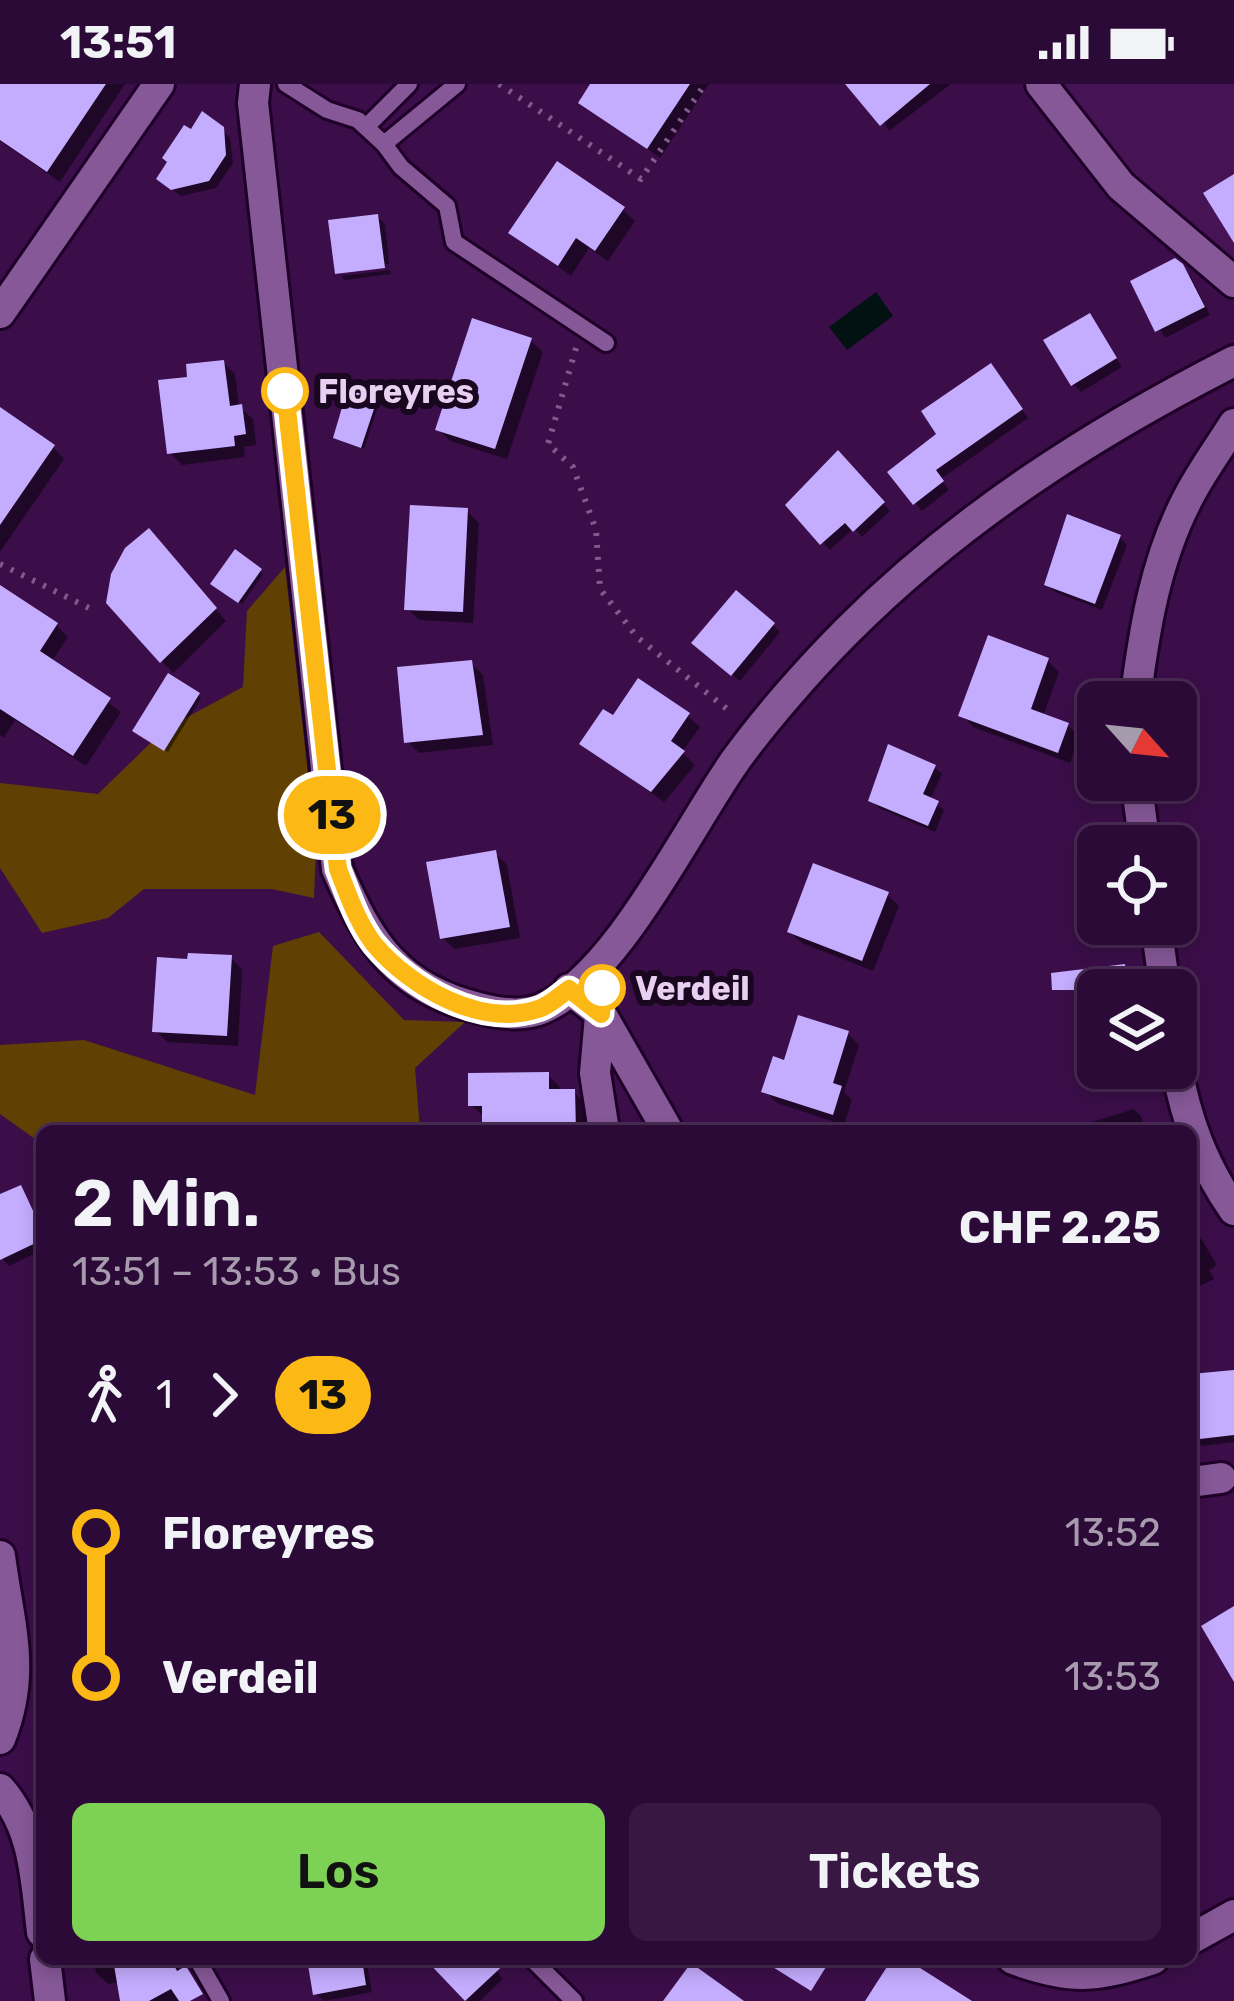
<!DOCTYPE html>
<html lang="de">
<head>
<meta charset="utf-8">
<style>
	:root { --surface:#2c0a37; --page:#381842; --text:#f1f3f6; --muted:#a69aad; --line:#482b52; --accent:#7dd154 }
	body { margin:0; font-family:Rubik,sans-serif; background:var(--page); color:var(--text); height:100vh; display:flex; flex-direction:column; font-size:45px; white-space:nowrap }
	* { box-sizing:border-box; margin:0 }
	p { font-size:39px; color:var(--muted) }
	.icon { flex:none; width:66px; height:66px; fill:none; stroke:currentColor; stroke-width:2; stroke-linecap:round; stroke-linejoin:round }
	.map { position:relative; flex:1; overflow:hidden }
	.side { position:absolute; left:36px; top:1041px; width:1161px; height:840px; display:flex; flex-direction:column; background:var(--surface); border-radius:18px; box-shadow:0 6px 18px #0003,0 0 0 3px var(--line) }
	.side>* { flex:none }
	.badge { padding:0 24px; border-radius:39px; font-size:42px; line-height:78px }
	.needle { width:78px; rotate:117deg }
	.controls { position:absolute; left:1077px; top:597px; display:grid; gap:24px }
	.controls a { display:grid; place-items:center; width:120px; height:120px; border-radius:18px; background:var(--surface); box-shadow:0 6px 18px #0003,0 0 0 3px var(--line); font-size:60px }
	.map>.badge { position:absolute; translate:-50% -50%; box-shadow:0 0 0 6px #fff }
	.legs { display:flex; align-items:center; gap:18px; height:132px; padding:0 36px; font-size:39px }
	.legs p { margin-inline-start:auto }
	.summary { display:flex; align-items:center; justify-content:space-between; height:204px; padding:0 36px }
	h1 { font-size:66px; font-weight:600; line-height:90px }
	.cta { display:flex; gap:24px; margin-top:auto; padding:24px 36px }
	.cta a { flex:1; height:138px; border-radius:18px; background:var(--accent); color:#111; font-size:48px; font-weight:600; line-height:138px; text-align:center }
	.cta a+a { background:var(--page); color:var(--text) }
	ul { padding:0 36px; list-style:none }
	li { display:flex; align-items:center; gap:42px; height:144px; font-size:45px }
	li i { display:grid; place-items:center; width:18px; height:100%; margin:0 15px; background:currentColor }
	li i::after { content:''; width:30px; height:30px; margin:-15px; border:9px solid; border-radius:50%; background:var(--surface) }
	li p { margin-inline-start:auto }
	li:first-child i { background:linear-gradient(#0000 50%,currentColor 0) }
	li:last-child i { background:linear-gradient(currentColor 50%,#0000 0) }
	.status { display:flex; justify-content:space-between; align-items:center; height:84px; padding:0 60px; background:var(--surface); direction:ltr }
	.status svg { height:33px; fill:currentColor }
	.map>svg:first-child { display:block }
	.built { fill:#461455 }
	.green { fill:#614103 }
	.water { fill:#021111 }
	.shadow { fill:#0007 }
	.building { fill:#c4acfe }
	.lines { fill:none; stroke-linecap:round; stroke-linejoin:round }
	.lane-casing { stroke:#1e0028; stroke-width:22 }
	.street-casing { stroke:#1e0028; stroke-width:36 }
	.path { stroke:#805b8c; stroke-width:6; stroke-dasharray:3 9; stroke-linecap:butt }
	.lane { stroke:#865897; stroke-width:16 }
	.street { stroke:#865897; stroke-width:30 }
	.line-1-casing { stroke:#fff; stroke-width:27 }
	.line-1 { stroke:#fcb814; stroke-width:18 }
	.stop-1-dot { fill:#fff; stroke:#fcb814; stroke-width:6 }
	.labels { text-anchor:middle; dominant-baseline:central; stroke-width:12; stroke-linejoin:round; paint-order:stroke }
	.stop-label { font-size:33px; font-weight:bold; fill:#e9d0f2; stroke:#19071f; text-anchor:start }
</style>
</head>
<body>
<div class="status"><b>13:51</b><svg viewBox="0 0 49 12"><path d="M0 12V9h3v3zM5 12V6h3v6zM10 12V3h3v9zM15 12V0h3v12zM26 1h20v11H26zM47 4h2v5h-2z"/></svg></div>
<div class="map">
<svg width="1234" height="1917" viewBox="0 0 1234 1917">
	<rect width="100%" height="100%" fill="#3b0e49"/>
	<path class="built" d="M 1053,0 L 1234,0 L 1234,182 L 1129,89 Z"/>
	<g class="green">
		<path d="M 285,483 L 316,762 L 314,814 L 272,805 L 144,805 L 108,834 L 42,849 L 0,784 L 0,699 L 98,710 L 165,645 L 243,603 L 247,527 Z"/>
		<path d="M 319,848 L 404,936 L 465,938 L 415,984 L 420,1047 L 42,1047 L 42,1060 L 0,1030 L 0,961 L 84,956 L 255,1011 L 273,862 Z"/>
	</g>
	<path class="water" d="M 876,208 L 893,232 L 847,266 L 829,243 Z"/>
	<g class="shadow">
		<path d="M 0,0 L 125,0 L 60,98 L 0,57 Z"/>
		<path d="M 594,0 L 709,0 L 660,74 L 582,18 Z"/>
		<path d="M 862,0 L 951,0 L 889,47 Z"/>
		<path d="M 222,45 L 230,54 L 233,79 L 216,104 L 181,112 L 167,102 L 191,49 Z"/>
		<path d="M 623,126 L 635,137 L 608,177 L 589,164 L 571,192 L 512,149 Z"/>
		<path d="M 377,133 L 385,140 L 389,180 L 340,186 L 340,191 L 337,189 Z"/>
		<path d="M 1175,177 L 1190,191 L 1210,231 L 1165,254 L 1134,198 Z"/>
		<path d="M 390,186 L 391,190 L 345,196 L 341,192 Z"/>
		<path d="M 1089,232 L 1122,283 L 1081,308 L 1073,300 Z"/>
		<path d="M 531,257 L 543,268 L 507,375 L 450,357 L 438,345 Z"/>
		<path d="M 223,279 L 235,290 L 239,323 L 253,335 L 256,361 L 244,363 L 245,373 L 182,381 L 170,369 L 191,295 Z"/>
		<path d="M 998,290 L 1028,334 L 941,395 L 949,406 L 922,427 L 891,389 L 940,350 Z"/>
		<path d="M 377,316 L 379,319 L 364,365 L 339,356 Z"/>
		<path d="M 0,334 L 53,363 L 64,375 L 0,468 Z"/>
		<path d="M 838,371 L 890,427 L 862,453 L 854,444 L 830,466 L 789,422 Z"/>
		<path d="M 467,427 L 479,439 L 473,539 L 419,536 L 408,525 Z"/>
		<path d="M 1119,453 L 1127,461 L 1102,526 L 1055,508 L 1047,500 Z"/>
		<path d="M 160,460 L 226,537 L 173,589 L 109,519 Z"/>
		<path d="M 235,469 L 263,490 L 242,520 L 217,502 Z"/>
		<path d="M 0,530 L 56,541 L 68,553 L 51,578 L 121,628 L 86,682 L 15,636 L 4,654 L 0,651 Z"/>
		<path d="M 773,541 L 780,548 L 740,597 L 702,566 Z"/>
		<path d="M 1047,576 L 1059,588 L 1043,632 L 1068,641 L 1079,653 L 1070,679 L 973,643 L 962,631 Z"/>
		<path d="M 471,579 L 483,591 L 493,661 L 419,669 L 407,657 Z"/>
		<path d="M 199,611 L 201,614 L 168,668 L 138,649 Z"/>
		<path d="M 688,632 L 700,643 L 682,668 L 695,681 L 664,718 L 583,659 L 614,635 Z"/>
		<path d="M 934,683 L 942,690 L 930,716 L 944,726 L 935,748 L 879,724 L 871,716 Z"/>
		<path d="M 495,769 L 507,781 L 520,854 L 454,865 L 443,854 Z"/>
		<path d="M 887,811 L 899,822 L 873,887 L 802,859 L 790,848 Z"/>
		<path d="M 231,874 L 242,886 L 238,962 L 167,958 L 155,946 Z"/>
		<path d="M 1124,883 L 1131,890 L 1133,906 L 1098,906 L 1098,984 L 1132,984 L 1094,989 L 1087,981 L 1075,889 Z"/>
		<path d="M 847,949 L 859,961 L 844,1008 L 852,1016 L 844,1041 L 777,1019 L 765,1007 L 786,979 Z"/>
		<path d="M 548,991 L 559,1002 L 560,1008 L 574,1008 L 586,1020 L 586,1047 L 485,1047 L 483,1032 L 471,1021 Z"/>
		<path d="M 1134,1025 L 1141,1032 L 1146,1047 L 1078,1047 L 1076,1043 Z"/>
		<path d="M 20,1104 L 42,1142 L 42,1166 L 9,1182 L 0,1172 L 0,1114 Z"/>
		<path d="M 1193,1141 L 1217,1181 L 1209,1186 L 1214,1195 L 1191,1206 Z"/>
		<path d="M 1234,1289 L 1234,1358 L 1202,1362 L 1195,1355 L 1191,1293 Z"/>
		<path d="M 94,1875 L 174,1875 L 192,1911 L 181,1917 L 123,1917 L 120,1898 L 108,1900 L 96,1889 Z"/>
		<path d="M 310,1875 L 366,1875 L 372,1908 L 324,1917 L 316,1909 Z"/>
		<path d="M 437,1875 L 488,1875 L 503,1895 L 480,1917 L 468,1917 L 433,1879 Z"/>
	</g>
	<g class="building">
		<path d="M 0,0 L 106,0 L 47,88 L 0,56 Z"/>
		<path d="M 590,0 L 690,0 L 647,65 L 578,19 Z"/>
		<path d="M 845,0 L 930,0 L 880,42 Z"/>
		<path d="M 202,27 L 224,43 L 226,71 L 209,97 L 171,106 L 156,95 L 167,78 L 162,74 L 184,41 L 191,45 Z"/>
		<path d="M 557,77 L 625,123 L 595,167 L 576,154 L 558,182 L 508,149 Z"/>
		<path d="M 1234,90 L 1234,159 L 1203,109 Z"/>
		<path d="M 378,130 L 385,184 L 335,190 L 328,136 Z"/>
		<path d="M 1175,174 L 1183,180 L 1205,223 L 1155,248 L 1130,197 Z"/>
		<path d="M 1090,229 L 1117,274 L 1071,302 L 1043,256 Z"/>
		<path d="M 472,234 L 532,254 L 495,365 L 435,346 Z"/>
		<path d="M 224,276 L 230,322 L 242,320 L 246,350 L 234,352 L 235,362 L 167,370 L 158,296 L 187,293 L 186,280 Z"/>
		<path d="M 991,279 L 1023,325 L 936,386 L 944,397 L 913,421 L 887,388 L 936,350 L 921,327 Z"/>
		<path d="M 348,303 L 378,313 L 361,364 L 333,354 Z"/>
		<path d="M 0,323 L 55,361 L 0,441 Z"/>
		<path d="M 838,366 L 885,418 L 853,448 L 845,439 L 820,461 L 785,421 Z"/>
		<path d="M 410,421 L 468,424 L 463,528 L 404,526 Z"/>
		<path d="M 1067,430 L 1121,451 L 1095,520 L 1044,501 Z"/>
		<path d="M 149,444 L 217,524 L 160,579 L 106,519 L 111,490 L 125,464 Z"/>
		<path d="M 235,465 L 262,485 L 238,519 L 210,500 Z"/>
		<path d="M 0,501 L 58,539 L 40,567 L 111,614 L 73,672 L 0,625 Z"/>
		<path d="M 736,506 L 775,539 L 731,592 L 691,559 Z"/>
		<path d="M 988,551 L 1049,574 L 1031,625 L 1069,639 L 1058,669 L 958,632 Z"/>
		<path d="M 472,576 L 483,651 L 404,659 L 397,583 Z"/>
		<path d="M 168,589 L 200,609 L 164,667 L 132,647 Z"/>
		<path d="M 638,594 L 690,629 L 671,657 L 685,667 L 651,708 L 579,660 L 603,625 L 613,631 Z"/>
		<path d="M 888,660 L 936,681 L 923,710 L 939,717 L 928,742 L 868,717 Z"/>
		<path d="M 496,766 L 510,843 L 440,855 L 426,778 Z"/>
		<path d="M 813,779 L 889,808 L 862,877 L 787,848 Z"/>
		<path d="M 188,869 L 232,871 L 227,952 L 152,948 L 157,873 L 187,875 Z"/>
		<path d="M 1125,880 L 1128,906 L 1052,906 L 1051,889 Z"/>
		<path d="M 798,931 L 849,947 L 833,999 L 842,1002 L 833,1031 L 761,1008 L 773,972 L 784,976 Z"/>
		<path d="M 549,988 L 549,1005 L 575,1005 L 576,1047 L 482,1047 L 482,1022 L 468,1022 L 468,989 Z"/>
		<path d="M 21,1101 L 42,1146 L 42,1156 L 0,1176 L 0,1110 Z"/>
		<path d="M 1234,1286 L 1234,1351 L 1191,1356 L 1191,1290 Z"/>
		<path d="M 1234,1522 L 1234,1598 L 1201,1542 Z"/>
		<path d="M 113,1875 L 171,1875 L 177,1887 L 186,1882 L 203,1910 L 190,1917 L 179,1917 L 171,1905 L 149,1917 L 120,1917 Z"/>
		<path d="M 307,1875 L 362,1875 L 366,1901 L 313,1911 Z"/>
		<path d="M 425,1875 L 510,1875 L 465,1917 Z"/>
		<path d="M 760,1875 L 831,1875 L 811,1907 Z"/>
		<path d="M 892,1875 L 906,1875 L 972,1917 L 865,1917 Z"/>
		<path d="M 691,1879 L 744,1917 L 663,1917 Z"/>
	</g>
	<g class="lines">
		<g class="lane-casing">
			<g id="lane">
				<path d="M 286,0 L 327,26 L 358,36 L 384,60 L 401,83 L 447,122 L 454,158 L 606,259"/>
				<path d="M 366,43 L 409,0"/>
				<path d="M 384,60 L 457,0"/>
				<path d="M 197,1875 L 221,1917"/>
				<path d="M 532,1875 L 574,1917"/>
			</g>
		</g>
		<g class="street-casing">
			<g id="street">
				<path d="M 255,0 L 253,19 L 337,785 C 369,858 396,904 479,924 C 498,929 521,933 541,925 C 616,894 687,745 735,677 C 766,634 810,584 848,546 C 961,433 1093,349 1234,277"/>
				<path d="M 1041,0 L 1121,102 L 1234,198"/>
				<path d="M 0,229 L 159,0"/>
				<path d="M 1135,618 C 1144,547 1155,476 1189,412 C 1202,387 1219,364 1234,340"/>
				<path d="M 1136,696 L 1145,762"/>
				<path d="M 1156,840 L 1165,906"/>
				<path d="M 569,905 L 601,930 L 668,1047"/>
				<path d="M 600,932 L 595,989 L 604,1047"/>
				<path d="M 1176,981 C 1186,1035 1202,1080 1234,1126"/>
				<path d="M 1191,1398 L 1221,1394"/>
				<path d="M 0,1472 C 9,1541 27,1588 0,1655"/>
				<path d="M 0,1705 C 35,1744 36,1798 42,1848"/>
				<path d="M 1191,1855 L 1234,1831"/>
				<path d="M 45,1875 L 50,1917"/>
				<path d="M 1013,1875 C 1071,1896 1095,1894 1153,1875"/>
			</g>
		</g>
		<g class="path">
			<path d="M 499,0 L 641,95 L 705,0"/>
			<path d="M 576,264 L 548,360 L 573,383 L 596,446 L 600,505 L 637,553 L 732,629"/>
			<path d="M 0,480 L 95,527"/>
		</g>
		<use href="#lane" class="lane"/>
		<use href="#street" class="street"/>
	</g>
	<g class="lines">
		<g class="line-1-casing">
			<path id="line-1" d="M 285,307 L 338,785 C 348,810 357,838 374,860 C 410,903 480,944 538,925 C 549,922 559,912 569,905 L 601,930 L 602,904"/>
		</g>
		<use href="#line-1" class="line-1"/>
	</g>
	<g class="stop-1-dot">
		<circle cx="285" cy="307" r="21"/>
		<circle cx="602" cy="904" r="21"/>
	</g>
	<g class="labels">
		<g class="stop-label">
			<text x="318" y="307">Floreyres</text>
			<text x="635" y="904">Verdeil</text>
		</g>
	</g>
</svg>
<div class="controls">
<a><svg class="needle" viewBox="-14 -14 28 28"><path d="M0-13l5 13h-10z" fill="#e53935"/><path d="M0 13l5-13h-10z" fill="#a69aad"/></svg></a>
<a><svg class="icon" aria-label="locate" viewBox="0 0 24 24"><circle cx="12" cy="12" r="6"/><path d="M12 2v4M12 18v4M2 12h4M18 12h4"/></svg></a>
<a><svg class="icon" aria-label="layers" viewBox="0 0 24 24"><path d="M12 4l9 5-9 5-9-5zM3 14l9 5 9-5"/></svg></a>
</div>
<b class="badge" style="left:332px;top:731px;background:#fcb814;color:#111">13</b>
<section class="side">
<div class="summary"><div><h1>2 Min.</h1><p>13:51 – 13:53 · Bus</p></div><b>CHF 2.25</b></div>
<div class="legs"><svg class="icon" aria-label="walk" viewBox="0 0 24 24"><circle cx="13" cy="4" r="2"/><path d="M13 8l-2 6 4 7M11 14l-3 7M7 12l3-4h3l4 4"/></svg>1<svg class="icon" aria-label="forward" viewBox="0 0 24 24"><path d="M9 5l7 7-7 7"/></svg><b class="badge" style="background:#fcb814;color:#111">13</b></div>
<ul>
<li><i style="color:#fcb814"></i><b>Floreyres</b><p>13:52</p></li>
<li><i style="color:#fcb814"></i><b>Verdeil</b><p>13:53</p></li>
</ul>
<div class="cta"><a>Los</a><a>Tickets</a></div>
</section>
</div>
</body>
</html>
